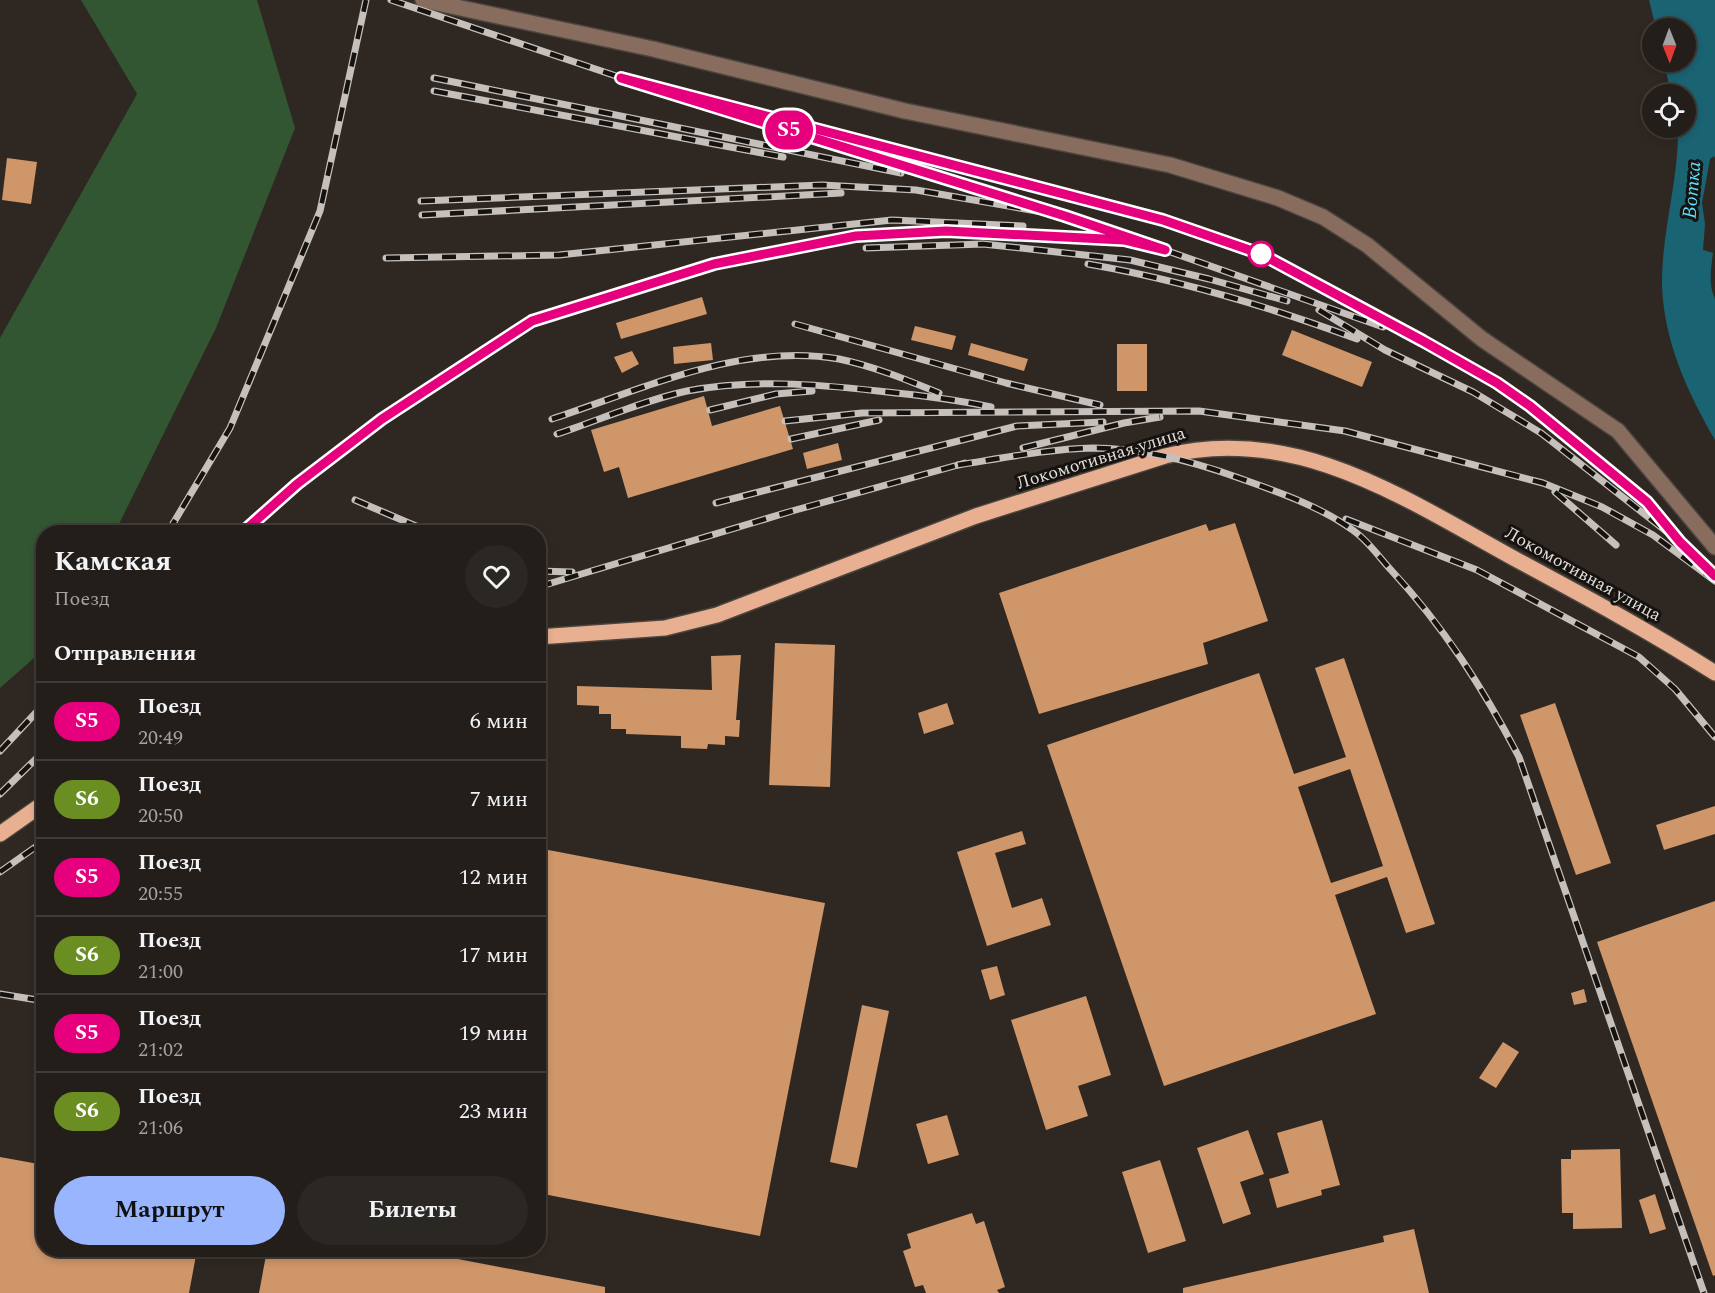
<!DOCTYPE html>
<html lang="ru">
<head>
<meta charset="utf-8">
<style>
	:root { --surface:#231e1a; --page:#2b2723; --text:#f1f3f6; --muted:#a3a2a2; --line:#403c39; --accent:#99b5fd }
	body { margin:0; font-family:Spectral,serif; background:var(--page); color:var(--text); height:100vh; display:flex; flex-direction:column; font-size:22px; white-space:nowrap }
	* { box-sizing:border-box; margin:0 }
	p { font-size:20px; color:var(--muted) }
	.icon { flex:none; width:33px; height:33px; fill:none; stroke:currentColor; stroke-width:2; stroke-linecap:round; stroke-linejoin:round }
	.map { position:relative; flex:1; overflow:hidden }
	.panel { position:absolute; left:36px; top:525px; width:510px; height:732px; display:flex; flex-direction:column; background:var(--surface); border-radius:24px; box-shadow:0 3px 9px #0003,0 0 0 2px var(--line) }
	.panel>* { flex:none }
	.badge { padding:0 12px; border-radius:20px; font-size:21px; line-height:39px }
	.needle { width:39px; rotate:179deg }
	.buttons { position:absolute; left:1642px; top:18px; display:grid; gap:12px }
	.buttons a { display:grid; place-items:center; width:54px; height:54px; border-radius:50%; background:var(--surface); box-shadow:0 3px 9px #0003,0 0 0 2px var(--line); font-size:30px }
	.map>.badge { position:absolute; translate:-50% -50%; box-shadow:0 0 0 3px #fff }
	h2 { padding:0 18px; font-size:22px; line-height:54px }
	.round { display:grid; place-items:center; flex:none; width:63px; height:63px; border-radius:32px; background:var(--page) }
	.overview { display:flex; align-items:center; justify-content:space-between; height:102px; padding:0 18px }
	h1 { font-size:28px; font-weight:700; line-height:45px }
	.cta { display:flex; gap:12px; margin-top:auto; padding:12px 18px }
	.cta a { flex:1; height:69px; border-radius:36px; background:var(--accent); color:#111; font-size:24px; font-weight:700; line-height:69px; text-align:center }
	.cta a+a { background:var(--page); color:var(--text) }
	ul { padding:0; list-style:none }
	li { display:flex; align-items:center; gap:18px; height:78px; padding:0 18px; border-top:2px solid var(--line) }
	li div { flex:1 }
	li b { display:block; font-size:22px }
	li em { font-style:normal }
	li .badge { min-width:66px; font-weight:700; text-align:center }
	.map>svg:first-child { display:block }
	.green { fill:#325532 }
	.water { fill:#1a6373 }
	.building { fill:#cf9669; fill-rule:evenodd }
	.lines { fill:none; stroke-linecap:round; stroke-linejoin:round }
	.minor-casing { stroke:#4c453f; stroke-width:18 }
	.major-casing { stroke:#4c453f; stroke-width:18 }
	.minor { stroke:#886d5e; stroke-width:15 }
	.major { stroke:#e8b091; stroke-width:15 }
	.rail-casing { stroke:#c5c0bc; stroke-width:7 }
	.rail { stroke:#15120f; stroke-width:4.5; stroke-dasharray:14; stroke-linecap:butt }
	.line-casing { stroke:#fff; stroke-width:14 }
	.line { stroke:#e6007e; stroke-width:9 }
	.stop-dot { fill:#fff; stroke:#e6007e; stroke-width:3 }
	.labels { text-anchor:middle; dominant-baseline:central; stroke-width:6; stroke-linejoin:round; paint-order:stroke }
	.street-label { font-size:18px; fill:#e2ddd9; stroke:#15120f }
	.water-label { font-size:20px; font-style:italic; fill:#5ce0ff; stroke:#15120f }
</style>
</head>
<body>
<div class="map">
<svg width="1715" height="1293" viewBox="0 0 1715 1293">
	<rect width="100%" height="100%" fill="#2f2822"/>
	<path class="green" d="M 81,0 L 257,0 L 295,128 L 216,328 L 115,532 L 44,532 L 43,650 L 0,688 L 0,338 L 137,94 Z"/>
	<path class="water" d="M 1649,0 L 1715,0 L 1715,158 L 1714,156 L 1710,159 L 1702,203 L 1705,224 L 1703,250 L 1713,253 C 1711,269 1708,284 1715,299 L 1715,440 C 1688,393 1664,342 1662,286 C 1661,233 1679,181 1678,128 L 1686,128 L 1686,94 L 1671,94 L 1664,62 L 1686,62 L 1686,28 L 1656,28 Z"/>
	<g class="building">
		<path d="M 7,158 L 37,162 L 31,204 L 2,200 Z"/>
		<path d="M 702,297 L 707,314 L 621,339 L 616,323 Z"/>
		<path d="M 915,326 L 956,336 L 952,350 L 911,340 Z"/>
		<path d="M 1292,330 L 1372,362 L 1362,387 L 1282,355 Z"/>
		<path d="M 711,343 L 713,360 L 674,364 L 673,347 Z"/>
		<path d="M 971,343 L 1028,359 L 1024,371 L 968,355 Z"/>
		<rect x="1117" y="344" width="30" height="47"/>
		<path d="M 632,351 L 639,364 L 622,373 L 614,357 Z"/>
		<path d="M 704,396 L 712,426 L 780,406 L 793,449 L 628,498 L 619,467 L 604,472 L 591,430 Z"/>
		<path d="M 838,443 L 842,460 L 807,469 L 803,453 Z"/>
		<path d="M 1235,523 L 1268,621 L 1203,643 L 1208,664 L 1039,714 L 999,593 L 1206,524 L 1209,531 Z"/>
		<path d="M 775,643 L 835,645 L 830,787 L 769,785 Z"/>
		<path d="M 741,655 L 736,720 L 740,720 L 739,737 L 725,736 L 725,745 L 708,744 L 707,749 L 681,748 L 681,736 L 626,734 L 626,729 L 611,729 L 611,714 L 599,714 L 599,706 L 577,705 L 577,686 L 712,690 L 711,656 Z"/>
		<path d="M 1344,658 L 1435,924 L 1406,933 L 1387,877 L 1335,895 L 1376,1014 L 1164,1086 L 1047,745 L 1259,673 L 1294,774 L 1346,757 L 1315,668 ZM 1350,769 L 1383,866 L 1331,883 L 1298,787 Z"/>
		<path d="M 947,703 L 954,724 L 924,734 L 918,713 Z"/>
		<path d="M 1555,703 L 1611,863 L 1576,875 L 1520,715 Z"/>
		<path d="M 1715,806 L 1715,834 L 1664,850 L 1656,825 Z"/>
		<path d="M 1022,831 L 1026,844 L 995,853 L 1012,908 L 1042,898 L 1051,925 L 987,946 L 957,852 Z"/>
		<path d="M 538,848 L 825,903 L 760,1236 L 538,1193 Z"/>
		<path d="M 1715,901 L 1715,1275 L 1713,1276 L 1597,942 Z"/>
		<path d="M 997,966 L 1005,995 L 990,1000 L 981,970 Z"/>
		<path d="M 1584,989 L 1587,1002 L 1574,1005 L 1571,993 Z"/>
		<path d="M 1086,996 L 1111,1075 L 1078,1086 L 1088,1116 L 1046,1130 L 1011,1020 Z"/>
		<path d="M 862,1005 L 889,1011 L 857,1168 L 830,1162 Z"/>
		<path d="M 1503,1042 L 1519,1052 L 1496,1088 L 1479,1078 Z"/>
		<path d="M 947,1115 L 959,1155 L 928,1164 L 916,1124 Z"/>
		<path d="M 1322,1120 L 1340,1185 L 1321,1190 L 1322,1195 L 1277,1208 L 1269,1179 L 1289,1173 L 1277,1133 Z"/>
		<path d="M 1248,1130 L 1264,1174 L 1240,1182 L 1251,1214 L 1223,1224 L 1197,1148 Z"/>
		<path d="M 1620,1149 L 1622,1228 L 1573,1229 L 1573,1213 L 1562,1213 L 1561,1159 L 1571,1159 L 1571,1150 Z"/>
		<path d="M 0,1157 L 44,1165 L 44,1250 L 197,1250 L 189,1293 L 0,1293 Z"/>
		<path d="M 1160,1160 L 1186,1241 L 1148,1253 L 1122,1172 Z"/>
		<path d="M 1655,1194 L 1666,1229 L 1650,1234 L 1639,1200 Z"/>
		<path d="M 972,1213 L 976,1224 L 984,1221 L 1005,1287 L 997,1290 L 999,1293 L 926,1293 L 923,1285 L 915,1287 L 903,1251 L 911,1248 L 907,1234 Z"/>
		<path d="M 1414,1229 L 1429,1293 L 1183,1293 L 1183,1288 L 1384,1242 L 1383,1236 Z"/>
		<path d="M 267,1250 L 411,1250 L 605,1287 L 605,1293 L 259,1293 Z"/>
	</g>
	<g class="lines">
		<g class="minor-casing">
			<path id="minor" d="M 423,0 L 653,49 L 905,111 L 1170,165 L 1278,198 L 1323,217 L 1367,245 L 1482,339 L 1618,431 L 1715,547"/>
		</g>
		<g class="major-casing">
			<g id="major">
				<path d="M 538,637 L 665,628 L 717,615 L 976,516 L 1165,456 C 1296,423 1407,500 1517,560 C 1584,596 1651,632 1715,673"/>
				<path d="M 0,834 L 44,803"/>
			</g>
		</g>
		<use href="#minor" class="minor"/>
		<use href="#major" class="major"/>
		<g class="rail-casing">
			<g id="rail">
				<path d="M 391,0 L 622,78 L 1163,220 L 1261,254 L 1497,383 L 1530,406 L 1647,502 L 1680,542"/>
				<path d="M 434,78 L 901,173"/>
				<path d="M 434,91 L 783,157"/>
				<path d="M 799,133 L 1017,201"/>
				<path d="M 421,201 L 822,185 L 916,190 L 1065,216"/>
				<path d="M 1057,214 L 1120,235"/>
				<path d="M 422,215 L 841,193"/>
				<path d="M 866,248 L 983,244 L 1130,260 L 1209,279 L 1287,301"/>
				<path d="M 386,258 L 559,255 L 892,220 L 1023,226"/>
				<path d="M 1088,264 C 1180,280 1270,307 1357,339"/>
				<path d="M 1319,310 L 1385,350 L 1473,392 L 1541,433 L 1680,542 L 1702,563"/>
				<path d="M 795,324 L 1006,383 L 1100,405"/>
				<path d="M 710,410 L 776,394 L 812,391"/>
				<path d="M 552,419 C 643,389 741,342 839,359 C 873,366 907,380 939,393"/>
				<path d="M 785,421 L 862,413 L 1199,411 L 1345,431 L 1543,483 L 1602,507 L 1653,535 L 1715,581"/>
				<path d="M 557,434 C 599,420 645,400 687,391 C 751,379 815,384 878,391 C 917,395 954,399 991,407"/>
				<path d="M 791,439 L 879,420"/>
				<path d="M 1023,448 L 1124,423 L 1160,417"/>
				<path d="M 958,465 C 1003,458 1048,449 1093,448 C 1143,448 1192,461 1239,478 C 1278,492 1320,506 1354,531 C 1368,541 1380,558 1391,570 C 1444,627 1483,688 1519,757 L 1704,1293"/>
				<path d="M 1555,492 L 1616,545"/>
				<path d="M 355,500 L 430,532"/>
				<path d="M 716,503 L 1017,426 L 1103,422"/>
				<path d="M 1346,519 L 1477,570 L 1639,657 L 1675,689 L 1715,737"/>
				<path d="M 168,532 L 230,428 L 320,211 L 366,0"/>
				<path d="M 243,532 L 296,484 L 382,419 L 532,322 L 715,264 L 856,236 L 946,231 L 1124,240 L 1165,250 L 1383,327"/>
				<path d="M 538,571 L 572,572"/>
				<path d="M 538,587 L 792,511 L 965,463"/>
				<path d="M 0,751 L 44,704"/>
				<path d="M 0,794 L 44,751"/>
				<path d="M 0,872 L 44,841"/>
				<path d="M 0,994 L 44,1001"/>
			</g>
		</g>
		<use href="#rail" class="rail"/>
	</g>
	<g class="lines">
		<g class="line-casing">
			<path id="line" d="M 243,532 L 297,484 L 382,419 L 532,321 L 714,264 L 856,236 L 946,231 L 1124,240 L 1165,250 L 1065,216 L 621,78 L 1163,220 L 1261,254 L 1423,341 L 1497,383 L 1530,406 L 1647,502 L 1680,542 L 1715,576"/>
		</g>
		<use href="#line" class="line"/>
	</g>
	<circle class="stop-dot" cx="1261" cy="254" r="12"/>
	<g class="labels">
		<g class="street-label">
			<text transform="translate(1101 458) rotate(-17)">Локомотивная улица</text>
			<text transform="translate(1583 574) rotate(29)">Локомотивная улица</text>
		</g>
		<g class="water-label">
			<text transform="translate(1692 190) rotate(-85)">Вотка</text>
		</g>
	</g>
</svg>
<div class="buttons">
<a><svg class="needle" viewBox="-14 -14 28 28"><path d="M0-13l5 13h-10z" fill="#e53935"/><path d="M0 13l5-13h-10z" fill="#a3a2a2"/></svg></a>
<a><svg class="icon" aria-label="locate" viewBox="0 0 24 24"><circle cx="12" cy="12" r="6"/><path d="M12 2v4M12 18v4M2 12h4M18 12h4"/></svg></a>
</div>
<b class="badge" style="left:789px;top:130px;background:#e6007e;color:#fff">S5</b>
<section class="panel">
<div class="overview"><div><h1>Камская</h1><p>Поезд</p></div><a class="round"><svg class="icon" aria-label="heart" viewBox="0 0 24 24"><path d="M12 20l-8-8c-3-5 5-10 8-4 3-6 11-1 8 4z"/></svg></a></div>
<h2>Отправления</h2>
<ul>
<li><span class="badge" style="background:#e6007e;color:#fff">S5</span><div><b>Поезд</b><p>20:49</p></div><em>6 мин</em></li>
<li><span class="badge" style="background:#6b8e23;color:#fff">S6</span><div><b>Поезд</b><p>20:50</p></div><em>7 мин</em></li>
<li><span class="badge" style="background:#e6007e;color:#fff">S5</span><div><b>Поезд</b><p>20:55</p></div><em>12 мин</em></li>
<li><span class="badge" style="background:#6b8e23;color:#fff">S6</span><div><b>Поезд</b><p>21:00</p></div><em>17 мин</em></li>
<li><span class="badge" style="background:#e6007e;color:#fff">S5</span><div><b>Поезд</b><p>21:02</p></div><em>19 мин</em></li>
<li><span class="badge" style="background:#6b8e23;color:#fff">S6</span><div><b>Поезд</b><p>21:06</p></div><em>23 мин</em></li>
</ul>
<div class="cta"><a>Маршрут</a><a>Билеты</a></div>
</section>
</div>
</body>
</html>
